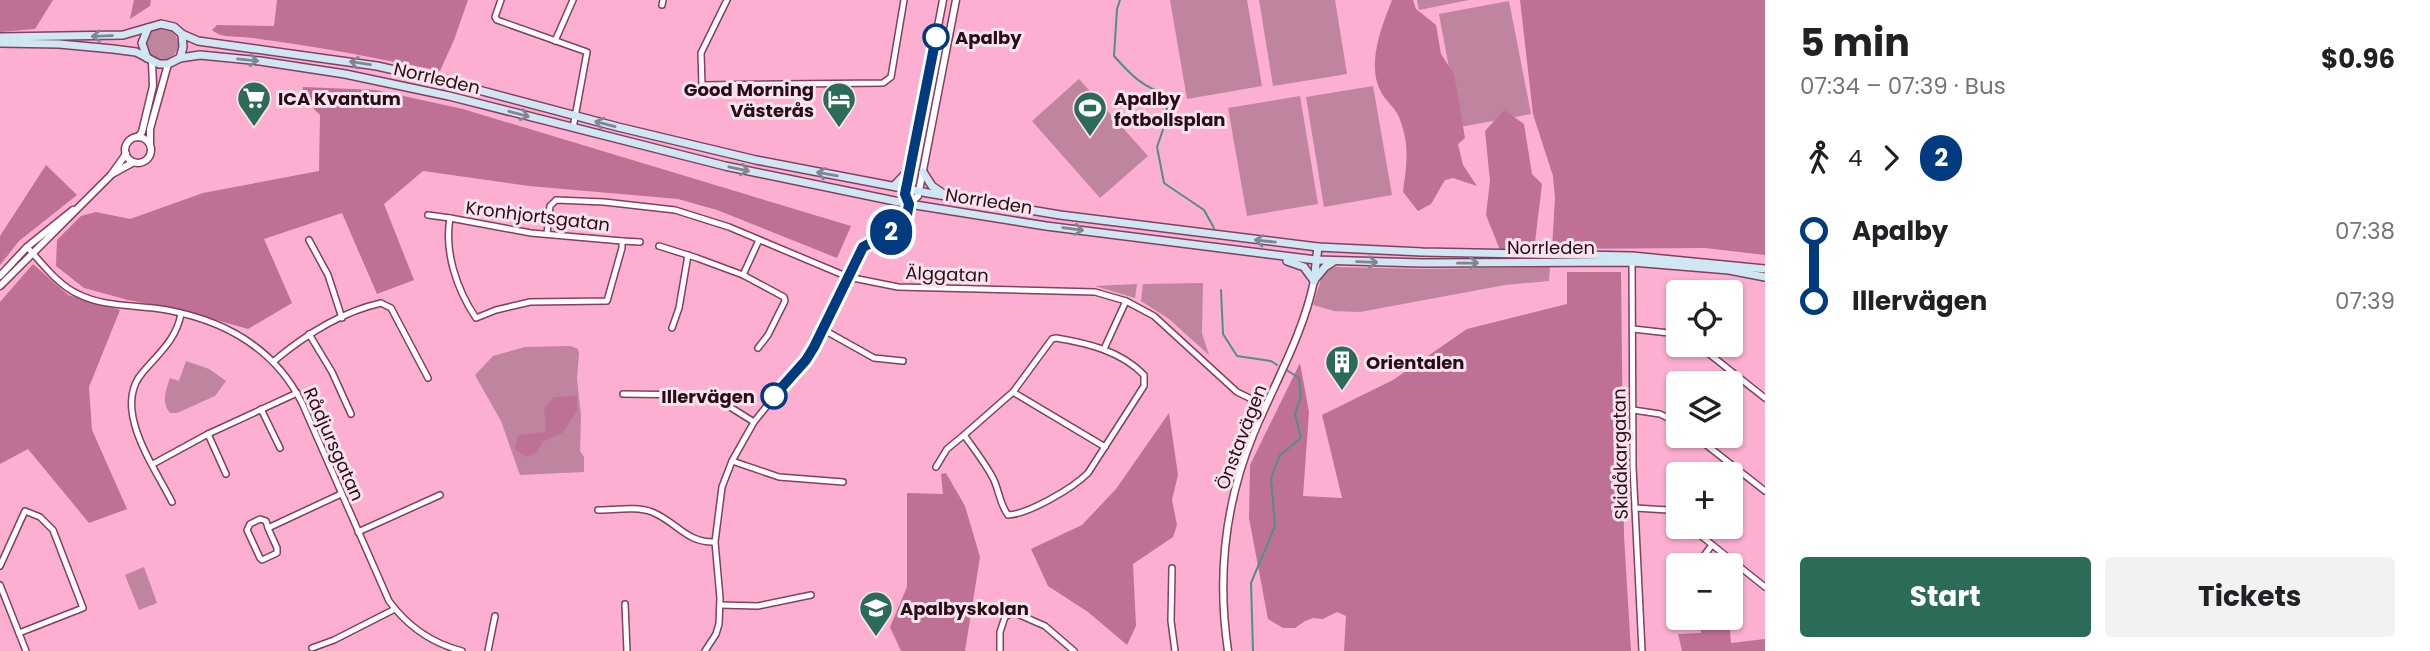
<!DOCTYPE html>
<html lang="en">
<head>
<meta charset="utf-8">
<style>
	:root { --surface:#fff; --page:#f2f2f2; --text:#202124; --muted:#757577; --accent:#2b6b58 }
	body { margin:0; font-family:Poppins,sans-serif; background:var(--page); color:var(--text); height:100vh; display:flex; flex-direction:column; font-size:26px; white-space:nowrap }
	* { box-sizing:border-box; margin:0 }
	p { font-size:23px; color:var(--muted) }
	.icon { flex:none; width:38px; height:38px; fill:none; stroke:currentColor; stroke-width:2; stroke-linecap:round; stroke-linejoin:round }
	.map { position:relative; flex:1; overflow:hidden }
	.panel { display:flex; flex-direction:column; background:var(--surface); width:665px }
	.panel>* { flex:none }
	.badge { padding:0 14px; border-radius:23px; font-size:24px; line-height:46px }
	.buttons { position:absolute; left:1666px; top:280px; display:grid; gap:14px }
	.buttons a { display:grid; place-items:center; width:77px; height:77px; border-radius:7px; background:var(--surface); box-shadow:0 2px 5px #0004; font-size:35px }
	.map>.badge { position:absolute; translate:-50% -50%; box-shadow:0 0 0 4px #fff }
	.legs { display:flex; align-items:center; gap:10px; height:77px; padding:0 35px; font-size:23px }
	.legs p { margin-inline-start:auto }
	.head { display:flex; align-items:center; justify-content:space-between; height:119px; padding:0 35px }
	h1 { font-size:38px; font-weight:700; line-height:52px }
	.button { display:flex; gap:14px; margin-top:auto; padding:14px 35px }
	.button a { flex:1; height:80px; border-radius:7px; background:var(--accent); color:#fff; font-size:28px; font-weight:700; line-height:80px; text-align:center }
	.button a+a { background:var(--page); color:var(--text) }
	ul { padding:0 35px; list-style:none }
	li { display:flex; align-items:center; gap:24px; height:70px; font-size:26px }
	li i { display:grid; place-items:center; width:10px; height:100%; margin:0 9px; background:currentColor }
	li i::after { content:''; width:18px; height:18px; margin:-9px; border:5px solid; border-radius:50%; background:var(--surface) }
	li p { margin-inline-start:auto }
	li:first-child i { background:linear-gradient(#0000 50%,currentColor 0) }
	li:last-child i { background:linear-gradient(currentColor 50%,#0000 0) }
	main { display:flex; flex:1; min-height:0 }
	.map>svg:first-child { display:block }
	.green { fill:#bf849e }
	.forest { fill:#bf7195 }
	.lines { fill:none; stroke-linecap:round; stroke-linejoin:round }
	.stream { stroke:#50907f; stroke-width:2 }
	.minor-casing { stroke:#823f60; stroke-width:8 }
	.tertiary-casing { stroke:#823f60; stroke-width:9 }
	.secondary-casing { stroke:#823f60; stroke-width:10 }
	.minor { stroke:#fff; stroke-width:5 }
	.tertiary { stroke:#fff; stroke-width:6 }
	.secondary { stroke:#cee7f3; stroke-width:7 }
	.oneway { stroke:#838491 }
	.line-1-casing { stroke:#fff; stroke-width:16 }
	.line-1 { stroke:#003b80; stroke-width:10 }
	.stop-1-dot { fill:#fff; stroke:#003b80; stroke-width:3.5 }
	.labels { text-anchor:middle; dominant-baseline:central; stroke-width:6; stroke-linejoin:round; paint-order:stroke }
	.stop-label { font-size:18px; font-weight:bold; fill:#270c1a; stroke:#fbe3ec; text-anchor:start }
	.street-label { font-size:18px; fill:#270c1a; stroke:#fbe3ec }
	.poi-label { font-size:18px; font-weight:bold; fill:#270c1a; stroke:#fbe3ec; text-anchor:start }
</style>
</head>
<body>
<main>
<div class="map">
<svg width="1765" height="651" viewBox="0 0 1765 651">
	<rect width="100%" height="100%" fill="#fcafd1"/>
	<g class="green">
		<path d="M 1170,0 L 1247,0 L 1262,86 L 1187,99 Z"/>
		<path d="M 1259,0 L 1335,0 L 1347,74 L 1273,86 Z"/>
		<path d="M 1417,0 L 1469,0 L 1419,10 Z"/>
		<path d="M 1509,1 L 1531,114 L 1460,127 L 1439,14 Z"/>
		<circle cx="162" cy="44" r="16"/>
		<path d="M 1079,79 L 1148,156 L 1100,198 L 1032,121 Z"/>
		<path d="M 1373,86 L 1392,195 L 1324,207 L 1306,97 Z"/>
		<path d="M 1300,96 L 1318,204 L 1247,216 L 1228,108 Z"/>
		<path d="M 1335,267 L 1425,269 L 1550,267 L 1549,281 L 1505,285 L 1360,312 L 1334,311 L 1313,305 L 1323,273 Z"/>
		<path d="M 1203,283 L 1202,333 L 1209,355 L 1169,319 L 1141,301 L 1143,284 Z"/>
		<path d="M 1137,284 L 1135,298 L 1095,286 Z"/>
		<path d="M 571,346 L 578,349 L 579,353 L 577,379 L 581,416 L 580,451 L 584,457 L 584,472 L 520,475 L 501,421 L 475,375 L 493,356 L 525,347 Z"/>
		<path d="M 186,361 L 209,369 L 226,381 L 215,396 L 177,413 L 170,413 C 161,402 166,390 170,378 L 179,381 Z"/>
		<path d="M 144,567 L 157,603 L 139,610 L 125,575 Z"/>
	</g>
	<g class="forest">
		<path d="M 0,0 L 53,0 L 35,29 L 0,32 Z"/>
		<path d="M 134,0 L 151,0 L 150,6 L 130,19 Z"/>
		<path d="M 277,0 L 468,0 L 454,40 L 440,71 C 378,58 316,46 253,38 C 239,36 222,39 212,30 L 217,25 L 274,26 Z"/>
		<path d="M 1392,0 L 1413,0 L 1416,9 L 1436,25 L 1441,54 L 1454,74 L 1465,138 L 1458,144 L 1463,165 L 1477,186 L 1453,178 L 1445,180 L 1431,204 L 1418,211 L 1403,192 C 1407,163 1410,145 1399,117 C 1395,107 1384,100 1380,90 C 1367,62 1382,26 1392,0 Z"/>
		<path d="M 1520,0 L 1765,0 L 1765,255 L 1705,248 L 1552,249 L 1555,198 L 1553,176 L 1533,114 Z"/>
		<path d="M 303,87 L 376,90 L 463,109 L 851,226 L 837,258 L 717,210 L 678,199 L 529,186 L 423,171 L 384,204 L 414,280 L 377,294 L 342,213 L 264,239 L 292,303 L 248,329 L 177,309 L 128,300 L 84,288 L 56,266 L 57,240 L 81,216 L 96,212 L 130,219 L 203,193 L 319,171 L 320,115 L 302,97 Z"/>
		<path d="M 1504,110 L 1524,124 L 1532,174 L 1542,184 L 1535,242 L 1500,250 L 1486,215 L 1490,181 L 1485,131 Z"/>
		<path d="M 46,165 L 77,195 L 19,241 L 0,265 L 0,236 Z"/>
		<path d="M 33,264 L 68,295 L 120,310 L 89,387 L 92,430 L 127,509 L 89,523 L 28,449 L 0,464 L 0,302 Z"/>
		<path d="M 1567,272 L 1621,272 L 1624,536 L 1631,651 L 1344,651 L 1346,616 L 1337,612 L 1323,619 L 1313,618 L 1305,621 L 1295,628 L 1283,628 L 1268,619 L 1249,518 L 1250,465 L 1300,363 L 1309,412 L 1303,496 L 1342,498 L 1322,415 L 1393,380 L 1467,329 L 1567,304 Z"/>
		<path d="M 577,396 L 577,411 L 562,433 L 544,441 L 537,452 L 526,457 L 515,449 L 518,435 L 545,432 L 546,425 L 544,409 L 554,397 Z"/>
		<path d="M 1169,413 L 1178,475 L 1172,500 L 1177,525 L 1173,537 L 1133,564 L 1136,626 L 1127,645 L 1088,612 L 1048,586 L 1031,549 L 1082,525 L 1116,489 Z"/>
		<path d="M 946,473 L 965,506 L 980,557 L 965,651 L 901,651 L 890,627 L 907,587 L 907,493 L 943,494 L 941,474 Z"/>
		<path d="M 1700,618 L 1729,618 L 1731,643 L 1765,639 L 1765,651 L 1682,651 L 1678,634 L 1701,633 Z"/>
	</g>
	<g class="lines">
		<g class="stream">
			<path d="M 1120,0 L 1117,9 L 1114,56 C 1130,74 1144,89 1168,94 L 1167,101"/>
			<path d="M 1167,106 L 1165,124 L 1157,147 L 1164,183 L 1204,210 L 1214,228"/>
			<path d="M 1221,290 L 1223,334 L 1237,356 L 1271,361 L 1277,365"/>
			<path d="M 1253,651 L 1251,583 L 1275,526 L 1271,478 L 1280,455 L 1301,438 L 1295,414 L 1301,396 L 1299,378 L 1288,371"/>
		</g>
		<g class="minor-casing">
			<g id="minor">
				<path d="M 501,0 L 495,17 L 497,20 L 587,52 L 573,128"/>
				<path d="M 727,0 L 701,53 L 702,85 L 883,83 L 891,77 L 904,0"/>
				<path d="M 662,5 L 663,0"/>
				<path d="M 555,41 L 573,0"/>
				<path d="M 428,215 L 450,218"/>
				<path d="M 450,218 L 531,233 L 622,241 L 622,248 L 607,301 L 530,302 L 496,310 L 476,318 C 457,290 444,252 450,218 Z"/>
				<path d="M 547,234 L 550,206 L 556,200 L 604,202 L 675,210 L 729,227 L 848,277 L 898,287 L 1095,292 L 1126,301 L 1154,316 L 1237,392 L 1266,406"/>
				<path d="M 309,240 L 328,275 L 342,318"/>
				<path d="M 622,241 L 640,242"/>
				<path d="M 659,246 L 697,258 L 743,275 L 784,297 L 785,301 L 768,335 L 758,348"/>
				<path d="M 27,247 C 42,263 58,285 78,294 C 106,308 136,304 167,310 C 226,321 275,349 302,403 L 389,601 C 408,627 431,643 462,651"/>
				<path d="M 1632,259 L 1633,467 L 1642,651"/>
				<path d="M 743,275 L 759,240"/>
				<path d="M 672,328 L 679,308 L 688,255"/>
				<path d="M 1633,329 L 1678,334"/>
				<path d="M 824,330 L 874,358 L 903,361"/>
				<path d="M 309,334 L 332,372 L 351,414"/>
				<path d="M 1056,338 C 1087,343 1121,351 1144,375 L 1144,386 L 1088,473 C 1073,488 1029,514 1008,515 C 1000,505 999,490 993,478 C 985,463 974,449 964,435 L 1013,392 L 1052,339 Z"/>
				<path d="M 1698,345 L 1765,398"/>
				<path d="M 1104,349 L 1126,301"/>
				<path d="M 274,361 C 305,335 341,312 381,303 L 391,308 L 428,378"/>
				<path d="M 1013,392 L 1105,447"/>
				<path d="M 623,394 L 697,395 L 722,402 L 754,422"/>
				<path d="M 261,409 L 280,448"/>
				<path d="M 1633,410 L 1660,414 L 1678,423"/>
				<path d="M 208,434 L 226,474"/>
				<path d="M 1695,436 L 1765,491"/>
				<path d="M 732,461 L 779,477 L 843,482"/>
				<path d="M 153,464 L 208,434 L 297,393"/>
				<path d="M 936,467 L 947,449 L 964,435"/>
				<path d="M 172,502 C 154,466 111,408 143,372 C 159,353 176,340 181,314"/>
				<path d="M 1635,508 L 1668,510 L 1678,517"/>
				<path d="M 598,510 C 614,510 637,506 652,512 C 677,522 686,543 715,542"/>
				<path d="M 1690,527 L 1765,587"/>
				<path d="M 268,528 L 277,548 L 277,553 L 262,560 L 260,558 L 247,530 L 250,524 L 260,519 L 266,521 L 268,528 L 341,494"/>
				<path d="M 358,532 L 440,495"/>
				<path d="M 1697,565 L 1712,545"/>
				<path d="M 0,566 L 25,511 L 40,517 L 53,530 L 83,608 L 19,633"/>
				<path d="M 1172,568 L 1171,621 L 1175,651"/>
				<path d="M 0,585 L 26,651"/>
				<path d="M 625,604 L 627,651"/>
				<path d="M 720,605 L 758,606 L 811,595"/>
				<path d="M 312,648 L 334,640 L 395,609"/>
				<path d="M 488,651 L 495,616"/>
				<path d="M 705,651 L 716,634 L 719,624 L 720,598 L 715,542 L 722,487 L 732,461 L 754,422 L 814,347 L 863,247 L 899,228 L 906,220 L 909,204"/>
				<path d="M 1000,651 L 1000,632 L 1005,617 L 1013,612 L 1045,626 L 1074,651"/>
			</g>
		</g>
		<g class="tertiary-casing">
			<g id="tertiary">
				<path d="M 943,0 L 906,194 L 909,204 L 918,196 L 956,0"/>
				<circle cx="138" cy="150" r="13"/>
				<path d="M 138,137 L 142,132 L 153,86 L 152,62"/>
				<path d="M 150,143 L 150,129 L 168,64"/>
				<path d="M 112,174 L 132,163"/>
				<path d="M 0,276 L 27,247 L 73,210"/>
				<path d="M 0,286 L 111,175 L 126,154"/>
				<path d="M 1228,651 C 1217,576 1224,506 1253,435 C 1274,384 1303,335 1314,281"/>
			</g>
		</g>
		<g class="secondary-casing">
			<g id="secondary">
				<path d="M 182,34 L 198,41 L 377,66 L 456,84 L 618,127 L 756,160 L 928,193 L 1060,215 L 1318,247 L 1422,252 L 1632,256 L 1765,269"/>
				<path d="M 0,37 L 123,35 L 161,24 L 174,27 L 182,34 L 183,47 L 180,58"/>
				<path d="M 0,43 L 59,44 L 113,49 L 136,52 L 159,64 L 168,64 L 180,58 L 200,55 L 260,61 L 345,74 L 449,96 L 725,166 L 909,204 L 1046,226 L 1316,260 L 1423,263 L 1632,262 L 1729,270 L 1765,277"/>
				<path d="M 147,58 L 142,43 L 148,28"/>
				<path d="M 923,172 L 932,186 L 945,195"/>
				<path d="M 894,186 L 910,169"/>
				<path d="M 1287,261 L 1304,267 L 1314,281"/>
				<path d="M 1315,279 L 1325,267 L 1334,261"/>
				<path d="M 1314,281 L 1318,247"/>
			</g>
		</g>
		<use href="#minor" class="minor"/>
		<use href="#tertiary" class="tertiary"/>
		<use href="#secondary" class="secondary"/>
	</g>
	<defs><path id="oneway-shaft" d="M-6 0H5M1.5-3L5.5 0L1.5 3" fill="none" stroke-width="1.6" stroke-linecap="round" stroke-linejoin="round" transform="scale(1.75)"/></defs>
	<g class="oneway">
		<use href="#oneway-shaft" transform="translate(102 36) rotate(178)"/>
		<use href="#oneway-shaft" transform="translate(248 60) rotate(6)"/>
		<use href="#oneway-shaft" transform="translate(360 63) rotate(-171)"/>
		<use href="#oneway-shaft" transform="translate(519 114) rotate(15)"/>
		<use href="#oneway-shaft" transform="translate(605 124) rotate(-165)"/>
		<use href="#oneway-shaft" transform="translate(739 169) rotate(12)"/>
		<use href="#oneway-shaft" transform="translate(827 174) rotate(-170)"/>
		<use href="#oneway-shaft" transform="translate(1073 229) rotate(8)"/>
		<use href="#oneway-shaft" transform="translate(1265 241) rotate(-174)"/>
		<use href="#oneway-shaft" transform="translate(1367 262) rotate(2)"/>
		<use href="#oneway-shaft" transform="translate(1468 263) rotate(-1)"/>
	</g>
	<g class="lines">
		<g class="line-1-casing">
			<path id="line-1" d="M 774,396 L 806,360 L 814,347 L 863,247 L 899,228 L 906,220 L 909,204 L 905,194 L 936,37"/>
		</g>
		<use href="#line-1" class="line-1"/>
	</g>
	<defs>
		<g id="supermarket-pin" transform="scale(1.75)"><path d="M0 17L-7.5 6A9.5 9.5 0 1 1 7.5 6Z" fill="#2b6b58" stroke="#fbe3ec"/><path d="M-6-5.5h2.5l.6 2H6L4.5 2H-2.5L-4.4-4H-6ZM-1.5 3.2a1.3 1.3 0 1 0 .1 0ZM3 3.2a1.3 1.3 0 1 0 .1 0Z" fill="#fff"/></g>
		<g id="hotel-pin" transform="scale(1.75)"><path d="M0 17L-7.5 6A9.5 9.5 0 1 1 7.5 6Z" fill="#2b6b58" stroke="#fbe3ec"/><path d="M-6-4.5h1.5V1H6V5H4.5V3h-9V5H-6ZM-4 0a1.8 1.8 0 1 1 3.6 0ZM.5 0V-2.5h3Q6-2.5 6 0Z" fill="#fff"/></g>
		<g id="stadium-pin" transform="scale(1.75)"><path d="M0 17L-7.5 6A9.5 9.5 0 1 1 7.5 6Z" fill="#2b6b58" stroke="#fbe3ec"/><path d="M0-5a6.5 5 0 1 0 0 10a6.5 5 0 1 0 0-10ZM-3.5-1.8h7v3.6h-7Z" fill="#fff"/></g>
		<g id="building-pin" transform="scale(1.75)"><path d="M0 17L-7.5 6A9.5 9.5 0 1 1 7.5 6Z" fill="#2b6b58" stroke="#fbe3ec"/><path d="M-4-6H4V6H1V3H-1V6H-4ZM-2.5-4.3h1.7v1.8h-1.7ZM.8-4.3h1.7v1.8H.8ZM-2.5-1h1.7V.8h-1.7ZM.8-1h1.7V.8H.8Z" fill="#fff"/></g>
		<g id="school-pin" transform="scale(1.75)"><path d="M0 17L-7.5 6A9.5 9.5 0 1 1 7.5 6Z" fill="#2b6b58" stroke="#fbe3ec"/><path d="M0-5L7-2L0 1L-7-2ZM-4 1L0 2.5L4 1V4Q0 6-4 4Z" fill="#fff"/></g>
	</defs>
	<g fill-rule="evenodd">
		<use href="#supermarket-pin" x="254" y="98"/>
		<use href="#hotel-pin" x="839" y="99"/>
		<use href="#stadium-pin" x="1090" y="108"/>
		<use href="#building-pin" x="1342" y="362"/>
		<use href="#school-pin" x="876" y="608"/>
	</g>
	<g class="stop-1-dot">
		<circle cx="936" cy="37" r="12"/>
		<circle cx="774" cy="396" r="12"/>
	</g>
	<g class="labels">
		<g class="stop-label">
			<text x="955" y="37">Apalby</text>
			<text x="755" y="396" text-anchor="end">Illervägen</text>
		</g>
		<g class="street-label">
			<text transform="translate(437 78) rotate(13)">Norrleden</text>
			<text transform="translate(989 201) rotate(9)">Norrleden</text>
			<text transform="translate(538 216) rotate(7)">Kronhjortsgatan</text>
			<text x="1551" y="247">Norrleden</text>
			<text transform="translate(947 274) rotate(2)">Älggatan</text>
			<text transform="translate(1241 437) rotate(-69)">Önstavägen</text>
			<text transform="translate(334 444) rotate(66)">Rådjursgatan</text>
			<text transform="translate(1620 454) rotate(-91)">Skidåkargatan</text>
		</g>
		<g class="poi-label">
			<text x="814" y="89" text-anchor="end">Good Morning<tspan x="814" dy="21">Västerås</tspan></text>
			<text x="278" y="98">ICA Kvantum</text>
			<text x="1114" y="98">Apalby<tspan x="1114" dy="21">fotbollsplan</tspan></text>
			<text x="1366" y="362">Orientalen</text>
			<text x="900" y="608">Apalbyskolan</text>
		</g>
	</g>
</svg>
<div class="buttons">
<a><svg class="icon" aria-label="locate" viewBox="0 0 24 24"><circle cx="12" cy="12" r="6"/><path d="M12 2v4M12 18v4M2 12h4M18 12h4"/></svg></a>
<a><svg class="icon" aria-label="layers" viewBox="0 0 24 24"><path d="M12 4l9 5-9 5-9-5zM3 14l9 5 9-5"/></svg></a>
<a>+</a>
<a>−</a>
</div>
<b class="badge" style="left:891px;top:232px;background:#003b80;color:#fff">2</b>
</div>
<section class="panel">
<div class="head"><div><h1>5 min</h1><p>07:34 – 07:39 · Bus</p></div><b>$0.96</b></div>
<div class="legs"><svg class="icon" aria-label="walk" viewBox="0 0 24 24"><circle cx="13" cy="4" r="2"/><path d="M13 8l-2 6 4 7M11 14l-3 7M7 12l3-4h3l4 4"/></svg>4<svg class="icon" aria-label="forward" viewBox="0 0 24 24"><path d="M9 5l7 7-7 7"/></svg><b class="badge" style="background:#003b80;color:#fff">2</b></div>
<ul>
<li><i style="color:#003b80"></i><b>Apalby</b><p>07:38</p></li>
<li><i style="color:#003b80"></i><b>Illervägen</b><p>07:39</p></li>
</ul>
<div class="button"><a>Start</a><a>Tickets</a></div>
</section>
</main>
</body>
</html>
